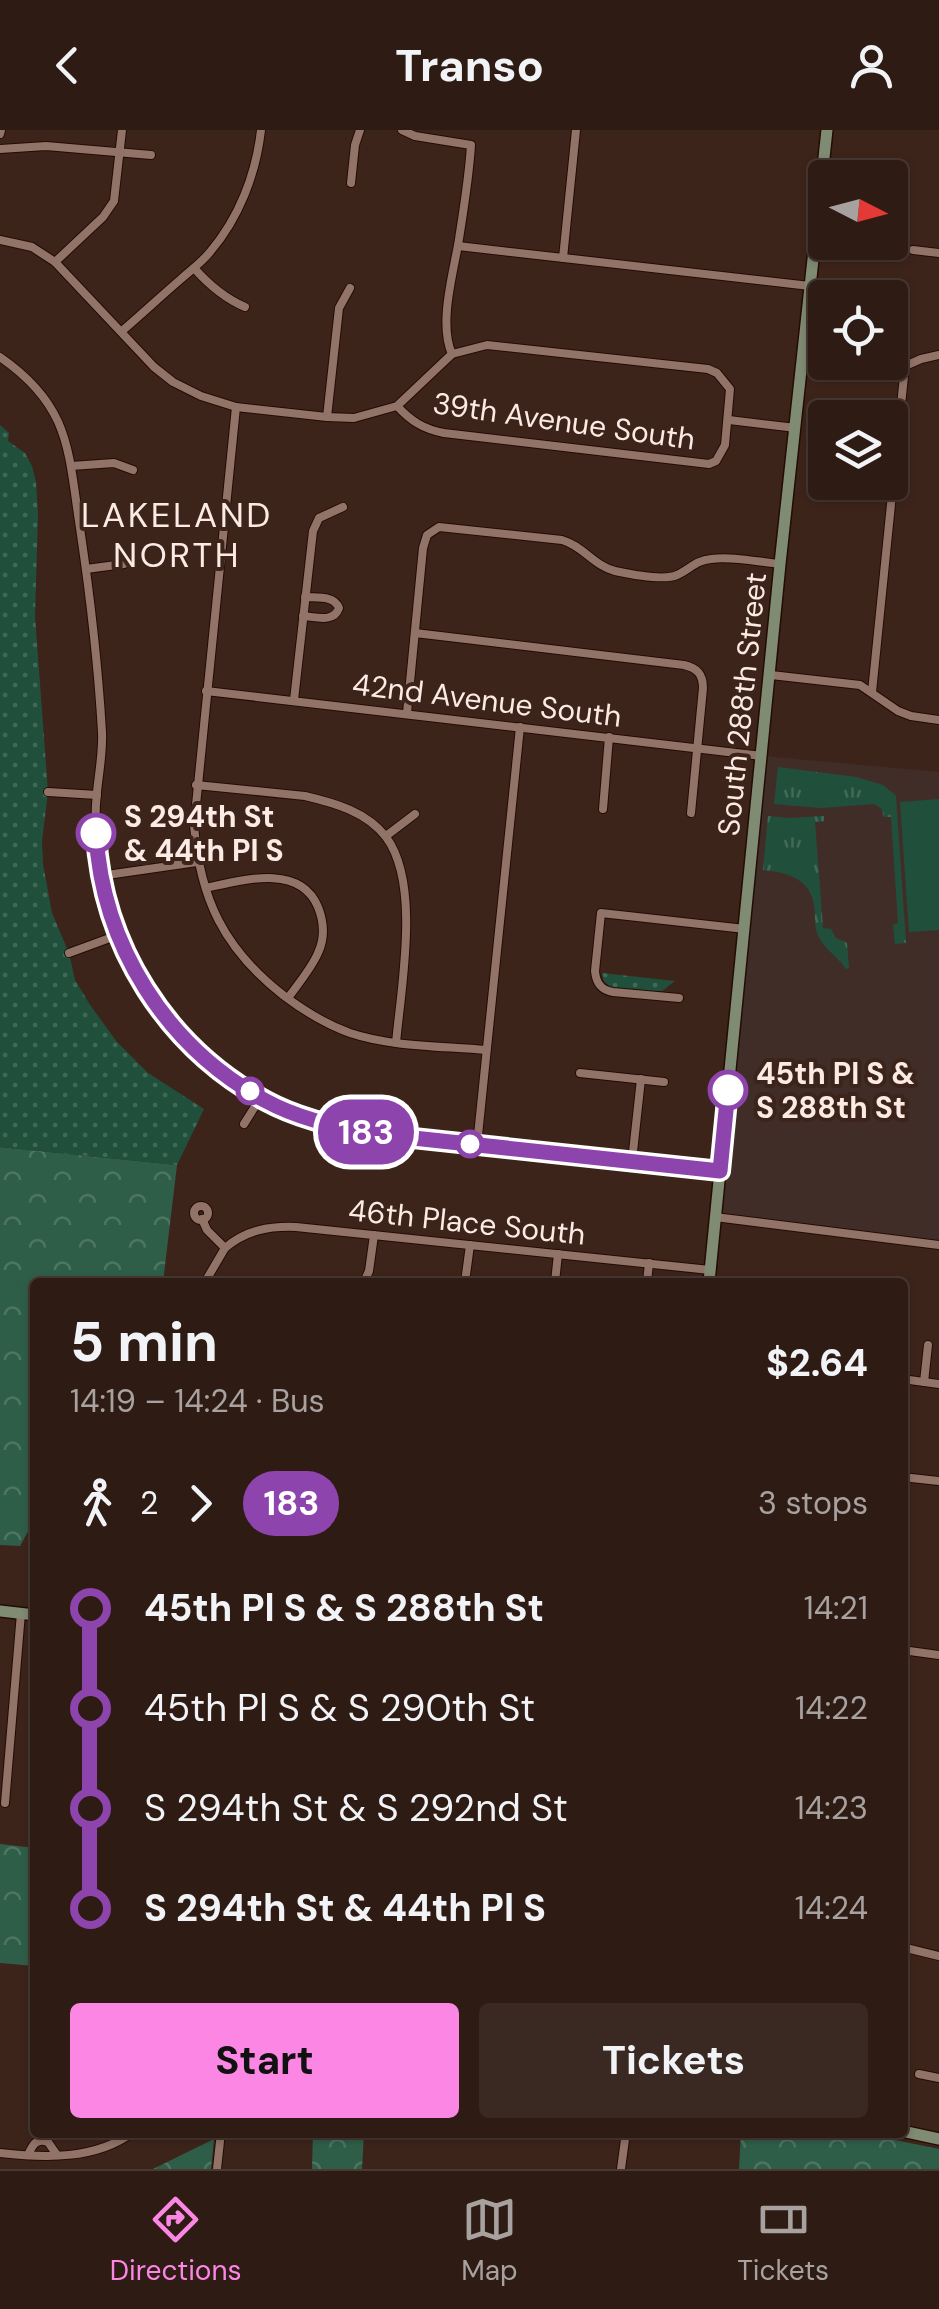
<!DOCTYPE html>
<html lang="en">
<head>
<meta charset="utf-8">
<style>
	:root { --surface:#2e1b14; --page:#3a2822; --text:#f1f3f6; --muted:#a7a1a0; --line:#493934; --accent:#fc86e3 }
	body { margin:0; font-family:"DM Sans",sans-serif; background:var(--page); color:var(--text); height:100vh; display:flex; flex-direction:column; font-size:38px; white-space:nowrap }
	* { box-sizing:border-box; margin:0 }
	p { font-size:32px; color:var(--muted) }
	.icon { flex:none; width:55px; height:55px; fill:none; stroke:currentColor; stroke-width:2; stroke-linecap:round; stroke-linejoin:round }
	.map { position:relative; flex:1; overflow:hidden }
	.panel { position:absolute; left:30px; top:1148px; width:878px; height:860px; display:flex; flex-direction:column; background:var(--surface); border-radius:10px; box-shadow:0 2px 8px #0004,0 0 0 2px var(--line) }
	.panel>* { flex:none }
	.badge { padding:0 20px; border-radius:32px; font-size:35px; line-height:65px }
	.needle { width:65px; rotate:96deg }
	.fabs { position:absolute; left:808px; top:30px; display:grid; gap:20px }
	.fabs a { display:grid; place-items:center; width:100px; height:100px; border-radius:10px; background:var(--surface); box-shadow:0 2px 8px #0004,0 0 0 2px var(--line); font-size:50px }
	.map>.badge { position:absolute; translate:-50% -50%; box-shadow:0 0 0 5px #fff }
	.legs { display:flex; align-items:center; gap:15px; height:110px; padding:0 40px; font-size:32px }
	.legs p { margin-inline-start:auto }
	.head { display:flex; align-items:center; justify-content:space-between; height:170px; padding:0 40px }
	h1 { font-size:55px; font-weight:700; line-height:75px }
	.primary-button { display:flex; gap:20px; margin-top:auto; padding:20px 40px }
	.primary-button a { flex:1; height:115px; border-radius:10px; background:var(--accent); color:#111; font-size:40px; font-weight:700; line-height:115px; text-align:center }
	.primary-button a+a { background:var(--page); color:var(--text) }
	ul { padding:0 40px; list-style:none }
	li { display:flex; align-items:center; gap:35px; height:100px; font-size:38px }
	li i { display:grid; place-items:center; width:15px; height:100%; margin:0 12px; background:currentColor }
	li i::after { content:''; width:25px; height:25px; margin:-12px; border:8px solid; border-radius:50%; background:var(--surface) }
	li p { margin-inline-start:auto }
	li:first-child i { background:linear-gradient(#0000 50%,currentColor 0) }
	li:last-child i { background:linear-gradient(currentColor 50%,#0000 0) }
	header { display:flex; justify-content:space-between; align-items:center; height:130px; padding:0 40px; background:var(--surface); font-size:45px; font-weight:700 }
	.menu { display:flex; justify-content:space-around; align-items:center; height:140px; border-top:2px solid var(--line); background:var(--surface); font-size:28px; color:var(--muted) }
	.menu a { display:grid; justify-items:center; gap:5px }
	.menu .current { color:var(--accent) }
	.map>svg:first-child { display:block }
	.education { fill:#412d28 }
	.grass { fill:url(#grass-tufts) }
	.forest { fill:url(#forest-crowns) }
	.park { fill:url(#park-dots) }
	.garden { fill:#20503b }
	.lines { fill:none; stroke-linecap:round; stroke-linejoin:round }
	.street-casing { stroke:#230c05; stroke-width:10 }
	.secondary-casing { stroke:#230c05; stroke-width:14 }
	.street { stroke:#927368; stroke-width:8 }
	.secondary { stroke:#808b73; stroke-width:11 }
	.line-1-casing { stroke:#fff; stroke-width:22 }
	.line-1 { stroke:#8e44ad; stroke-width:15 }
	.stop-1-dot { fill:#fff; stroke:#8e44ad; stroke-width:5 }
	.labels { text-anchor:middle; dominant-baseline:central; stroke-width:8; stroke-linejoin:round; paint-order:stroke }
	.street-label { font-size:30px; fill:#fceae4; stroke:#3d241b }
	.stop-label { font-size:30px; font-weight:bold; fill:#fceae4; stroke:#3d241b; text-anchor:start }
	.quarter-label { font-size:35px; letter-spacing:2.5px; fill:#fceae4; stroke:#3d241b }
</style>
</head>
<body>
<header><svg class="icon" aria-label="back" viewBox="0 0 24 24"><path d="M15 5l-7 7 7 7"/></svg>Transo<svg class="icon" aria-label="person" viewBox="0 0 24 24"><circle cx="12" cy="8" r="4"/><path d="M4 21q1-7 8-7t8 7"/></svg></header>
<div class="map">
<svg width="939" height="2039" viewBox="0 0 939 2039">
	<defs>
		<pattern id="grass-tufts" width="24" height="20" patternUnits="userSpaceOnUse" patternTransform="scale(2.5)"><rect width="24" height="20" fill="#20503b"/><path d="M3 7l-1-3M5 7V3M7 7l1-3M15 17l-1-3M17 17v-4M19 17l1-3" fill="none" stroke="#416957"/></pattern>
		<pattern id="forest-crowns" width="20" height="18" patternUnits="userSpaceOnUse" patternTransform="scale(2.5)"><rect width="20" height="18" fill="#2f5e48"/><path d="M2 6a3 3 0 1 1 6 0M12 15a3 3 0 1 1 6 0" fill="none" stroke="#4e7562"/></pattern>
		<pattern id="park-dots" width="8" height="8" patternUnits="userSpaceOnUse" patternTransform="scale(2.5)"><rect width="8" height="8" fill="#20503b"/><path d="M2 2h.1M6 6h.1" fill="none" stroke="#416957" stroke-width="1.8" stroke-linecap="round"/></pattern>
	</defs>
	<rect width="100%" height="100%" fill="#3d241b"/>
	<path class="education" d="M 762,626 L 939,642 L 939,1115 L 715,1087 Z"/>
	<g class="grass">
		<path d="M 778,637 L 856,647 L 883,655 L 896,666 L 906,813 L 895,814 L 893,795 L 898,793 L 891,687 L 884,687 L 881,678 L 874,674 L 821,678 L 774,674 Z"/>
		<path d="M 768,686 L 790,688 L 824,686 L 824,691 L 815,692 L 823,798 L 831,799 L 836,808 L 847,813 L 849,838 L 846,839 C 839,828 826,820 820,809 C 812,797 817,784 813,770 C 807,747 784,742 763,740 Z"/>
	</g>
	<g class="forest">
		<path d="M 0,1017 L 177,1035 L 163,1152 L 35,1152 L 35,1389 L 20,1416 L 0,1415 Z"/>
		<path d="M 0,1714 L 35,1718 L 35,1836 L 0,1833 Z"/>
		<path d="M 313,2003 L 364,2003 L 362,2039 L 312,2039 Z"/>
		<path d="M 741,2003 L 861,2003 L 939,2019 L 939,2039 L 739,2039 Z"/>
		<path d="M 214,2009 L 211,2039 L 153,2039 Z"/>
	</g>
	<g class="park">
		<path d="M 0,295 L 9,303 L 8,311 L 25,323 L 32,336 L 36,352 L 38,384 L 35,486 L 48,662 L 42,711 L 43,734 L 52,783 L 69,823 L 75,850 L 90,875 L 117,912 L 148,943 L 204,979 L 177,1035 L 0,1017 Z"/>
		<path d="M 602,843 L 675,851 L 662,861 L 656,862 L 610,857 L 604,851 Z"/>
	</g>
	<path class="garden" d="M 939,669 L 939,800 L 909,802 L 900,672 Z"/>
	<g class="lines">
		<g class="street-casing">
			<g id="street">
				<path d="M 402,0 L 415,6 L 471,15 C 469,47 464,77 459,109 C 454,141 438,193 452,224"/>
				<path d="M 0,4 L 1,0"/>
				<path d="M 0,19 L 46,16 L 151,25"/>
				<path d="M 351,53 L 355,15 L 360,0"/>
				<path d="M 0,110 L 32,117 L 55,132 L 154,237 L 173,252 L 201,266 L 236,277 L 327,287 L 354,288 L 397,276 C 411,291 423,299 444,303 L 709,334 L 716,331 L 725,315 L 730,259 L 717,243 L 708,239 L 487,215 L 452,224 L 397,276"/>
				<path d="M 458,116 L 810,156"/>
				<path d="M 913,120 L 939,123"/>
				<path d="M 563,128 L 576,0"/>
				<path d="M 55,132 L 103,87 L 114,71 L 122,0"/>
				<path d="M 194,138 C 209,155 224,168 245,177"/>
				<path d="M 122,201 C 142,184 161,166 181,149 C 191,140 202,132 210,122 C 239,88 256,44 261,0"/>
				<path d="M 0,227 C 71,276 68,321 80,398 C 90,465 98,534 102,602 C 103,622 99,642 97,662 C 94,689 96,718 100,745 C 121,870 222,969 343,998 C 397,1011 454,1012 509,1018 C 579,1026 650,1034 720,1041"/>
				<path d="M 802,236 L 887,244 L 921,229 L 939,225"/>
				<path d="M 236,277 L 194,695 C 200,769 224,819 283,865 C 304,881 325,894 350,903 C 392,917 442,916 486,920"/>
				<path d="M 327,287 L 339,178 L 350,158"/>
				<path d="M 729,290 L 796,298"/>
				<path d="M 71,336 L 114,333 L 133,340"/>
				<path d="M 86,439 L 124,434"/>
				<path d="M 303,486 C 316,487 334,493 339,478 C 334,465 317,468 305,467"/>
				<path d="M 415,503 L 684,535 C 697,538 703,544 703,558 L 691,683"/>
				<path d="M 771,545 L 860,555 L 898,581 L 911,586 L 939,590"/>
				<path d="M 206,561 L 762,626"/>
				<path d="M 872,562 L 905,236"/>
				<path d="M 294,570 L 313,401 L 319,388 L 343,377"/>
				<path d="M 407,583 L 423,418 L 427,405 L 439,397 L 562,410 C 583,416 594,436 615,441 C 629,444 664,451 677,445 C 689,440 696,430 711,429 C 733,426 758,432 780,434"/>
				<path d="M 196,655 L 305,666 C 335,673 367,682 386,707 C 421,754 401,857 396,913"/>
				<path d="M 48,662 L 97,665"/>
				<path d="M 603,679 L 609,607"/>
				<path d="M 386,706 L 415,684"/>
				<path d="M 100,746 L 197,732"/>
				<path d="M 206,758 C 242,750 300,733 318,777 C 324,792 325,808 318,823 C 311,839 298,854 288,868"/>
				<path d="M 69,823 L 118,805"/>
				<path d="M 679,868 L 613,862 C 601,860 596,853 595,841 L 601,783 L 745,799"/>
				<path d="M 580,943 L 664,952"/>
				<path d="M 244,994 L 261,967"/>
				<path d="M 477,1015 L 520,597"/>
				<path d="M 632,1031 L 641,949"/>
				<circle cx="201" cy="1083" r="7"/>
				<path d="M 715,1087 L 939,1115"/>
				<path d="M 202,1089 L 207,1100 L 225,1118 L 205,1152"/>
				<path d="M 225,1118 C 246,1100 269,1096 296,1097 L 710,1140"/>
				<path d="M 364,1152 L 369,1141 L 374,1105"/>
				<path d="M 465,1152 L 470,1115"/>
				<path d="M 555,1152 L 558,1124"/>
				<path d="M 647,1152 L 649,1133"/>
				<path d="M 902,1249 L 939,1254"/>
				<path d="M 924,1252 L 928,1215"/>
				<path d="M 902,1347 L 939,1351"/>
				<path d="M 902,1520 L 939,1525"/>
				<path d="M 5,1673 L 21,1483"/>
				<path d="M 902,1817 L 939,1826"/>
				<path d="M 919,1944 L 939,1948"/>
				<path d="M 0,2023 C 44,2028 96,2030 133,2002"/>
				<path d="M 28,2025 C 32,2016 36,2007 48,2012 L 57,2025"/>
				<path d="M 217,2039 L 221,2002"/>
				<path d="M 621,2039 L 626,2002"/>
			</g>
		</g>
		<g class="secondary-casing">
			<g id="secondary">
				<path d="M 709,1152 L 780,434 L 827,0"/>
				<path d="M 0,1481 L 35,1485"/>
				<path d="M 902,2001 L 939,2009"/>
			</g>
		</g>
		<use href="#street" class="street"/>
		<use href="#secondary" class="secondary"/>
	</g>
	<g class="lines">
		<g class="line-1-casing">
			<path id="line-1" d="M 96,703 C 102,815 166,917 266,971 C 299,989 339,998 376,1004 L 720,1041 L 728,960"/>
		</g>
		<use href="#line-1" class="line-1"/>
	</g>
	<g class="stop-1-dot">
		<circle cx="96" cy="703" r="18"/>
		<circle cx="728" cy="960" r="18"/>
		<circle cx="250" cy="961" r="12"/>
		<circle cx="470" cy="1014" r="12"/>
	</g>
	<g class="labels">
		<g class="street-label">
			<text transform="translate(564 291) rotate(8)">39th Avenue South</text>
			<text transform="translate(487 570) rotate(7)">42nd Avenue South</text>
			<text transform="translate(742 574) rotate(-84)">South 288th Street</text>
			<text transform="translate(467 1092) rotate(6)">46th Place South</text>
		</g>
		<g class="stop-label">
			<text x="124" y="686">S 294th St<tspan x="124" dy="34">&amp; 44th Pl S</tspan></text>
			<text x="756" y="943">45th Pl S &amp;<tspan x="756" dy="34">S 288th St</tspan></text>
		</g>
		<g class="quarter-label">
			<text x="177" y="385">LAKELAND<tspan x="177" dy="40">NORTH</tspan></text>
		</g>
	</g>
</svg>
<div class="fabs">
<a><svg class="needle" viewBox="-14 -14 28 28"><path d="M0-13l5 13h-10z" fill="#e53935"/><path d="M0 13l5-13h-10z" fill="#a7a1a0"/></svg></a>
<a><svg class="icon" aria-label="locate" viewBox="0 0 24 24"><circle cx="12" cy="12" r="6"/><path d="M12 2v4M12 18v4M2 12h4M18 12h4"/></svg></a>
<a><svg class="icon" aria-label="layers" viewBox="0 0 24 24"><path d="M12 4l9 5-9 5-9-5zM3 14l9 5 9-5"/></svg></a>
</div>
<b class="badge" style="left:366px;top:1002px;background:#8e44ad;color:#fff">183</b>
<section class="panel">
<div class="head"><div><h1>5 min</h1><p>14:19 – 14:24 · Bus</p></div><b>$2.64</b></div>
<div class="legs"><svg class="icon" aria-label="walk" viewBox="0 0 24 24"><circle cx="13" cy="4" r="2"/><path d="M13 8l-2 6 4 7M11 14l-3 7M7 12l3-4h3l4 4"/></svg>2<svg class="icon" aria-label="forward" viewBox="0 0 24 24"><path d="M9 5l7 7-7 7"/></svg><b class="badge" style="background:#8e44ad;color:#fff">183</b><p>3 stops</p></div>
<ul>
<li><i style="color:#8e44ad"></i><b>45th Pl S &amp; S 288th St</b><p>14:21</p></li>
<li><i style="color:#8e44ad"></i><span>45th Pl S &amp; S 290th St</span><p>14:22</p></li>
<li><i style="color:#8e44ad"></i><span>S 294th St &amp; S 292nd St</span><p>14:23</p></li>
<li><i style="color:#8e44ad"></i><b>S 294th St &amp; 44th Pl S</b><p>14:24</p></li>
</ul>
<div class="primary-button"><a>Start</a><a>Tickets</a></div>
</section>
</div>
<nav class="menu">
<a class="current"><svg class="icon" aria-label="directions" viewBox="0 0 24 24"><path d="M12 3l9 9-9 9-9-9zM9 14v-3h6M13 9l2 2-2 2"/></svg>Directions</a>
<a><svg class="icon" aria-label="map" viewBox="0 0 24 24"><path d="M3 6l6-2 6 2 6-2v14l-6 2-6-2-6 2zM9 4v14M15 6v14"/></svg>Map</a>
<a><svg class="icon" aria-label="tickets" viewBox="0 0 24 24"><path d="M3 7h18v10H3zM15 7v10"/></svg>Tickets</a>
</nav>
</body>
</html>
